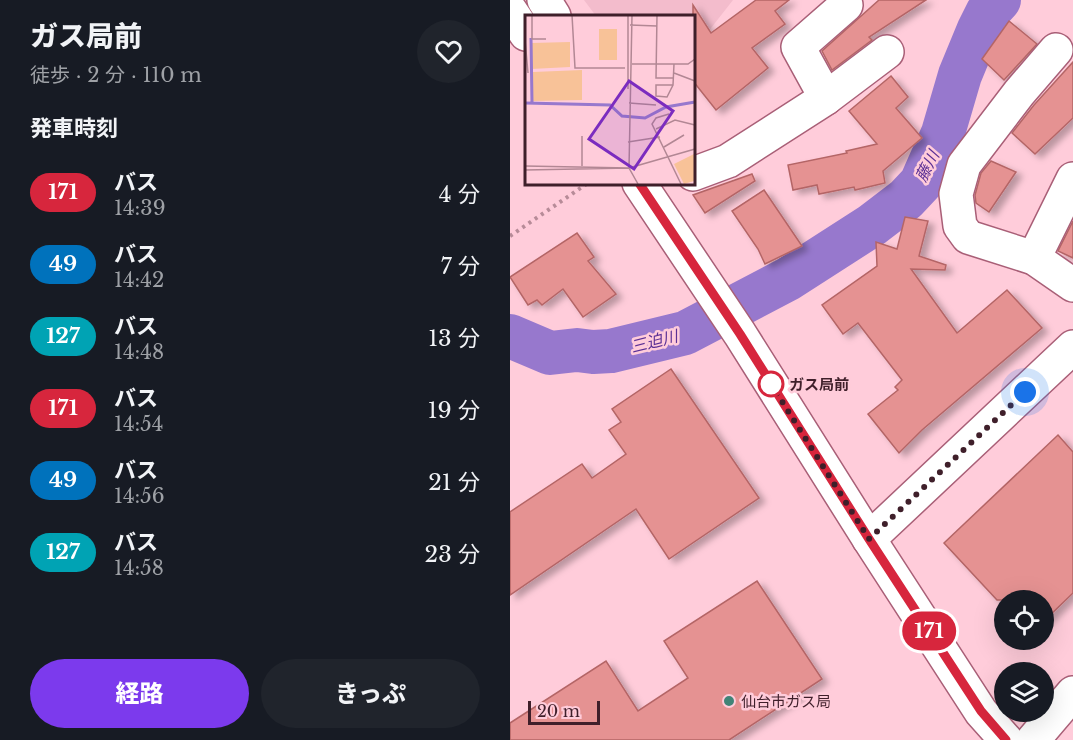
<!DOCTYPE html>
<html lang="ja">
<head>
<meta charset="utf-8">
<style>
	:root { --surface:#171b24; --page:#20242c; --text:#f1f3f6; --muted:#9ea1a6; --accent:#7c3aed }
	body { margin:0; font-family:"Libre Baskerville","Noto Sans JP",serif; background:var(--page); color:var(--text); height:100vh; display:flex; flex-direction:column; font-size:22px; white-space:nowrap }
	* { box-sizing:border-box; margin:0 }
	p { font-size:20px; color:var(--muted) }
	.icon { flex:none; width:33px; height:33px; fill:none; stroke:currentColor; stroke-width:2; stroke-linecap:round; stroke-linejoin:round }
	.map { position:relative; flex:1; overflow:hidden }
	.panel { display:flex; flex-direction:column; background:var(--surface); width:510px }
	.panel>* { flex:none }
	.badge { padding:0 12px; border-radius:20px; font-size:21px; line-height:39px }
	.buttons { position:absolute; left:484px; top:590px; display:grid; gap:12px }
	.buttons a { display:grid; place-items:center; width:60px; height:60px; border-radius:50%; background:var(--surface); box-shadow:0 6px 24px #0002; font-size:30px }
	.scale { position:absolute; left:18px; bottom:15px; width:72px; box-sizing:border-box; padding-left:6px; border:3px solid #3f1f2a; border-top:0; font-size:16px; line-height:21px; white-space:nowrap; color:#3f1f2a; -webkit-text-stroke:4px #ffccda; paint-order:stroke }
	.you { position:absolute; width:30px; height:30px; margin:-15px; border:4px solid #fff; border-radius:50%; background:#1a73e8; box-shadow:0 0 0 9px #1a73e833 }
	.map>.badge { position:absolute; translate:-50% -50%; box-shadow:0 0 0 3px #fff }
	h2 { padding:0 30px; font-size:22px; line-height:54px }
	.round { display:grid; place-items:center; flex:none; width:63px; height:63px; border-radius:32px; background:var(--page) }
	.head { display:flex; align-items:center; justify-content:space-between; height:102px; padding:0 30px }
	h1 { font-size:28px; font-weight:800; line-height:45px }
	.primary-button { display:flex; gap:12px; margin-top:auto; padding:12px 30px }
	.primary-button a { flex:1; height:69px; border-radius:36px; background:var(--accent); color:#fff; font-size:24px; font-weight:800; line-height:69px; text-align:center }
	.primary-button a+a { background:var(--page); color:var(--text) }
	ul { padding:0; list-style:none }
	li { display:flex; align-items:center; gap:18px; height:72px; padding:0 30px }
	li div { flex:1 }
	li b { display:block; font-size:22px }
	li em { font-style:normal }
	li .badge { min-width:66px; font-weight:700; text-align:center }
	main { display:flex; flex:1; min-height:0 }
	.map>svg:first-child { display:block }
	.built { fill:#f3bccc }
	.lines { fill:none; stroke-linecap:round; stroke-linejoin:round }
	.river { stroke:#9778cd; stroke-width:44 }
	.building { fill:#e59292; stroke:#b46566; stroke-width:1.5; filter:url(#shadow) }
	.minor-casing { stroke:#a95f77; stroke-width:36 }
	.major-casing { stroke:#a95f77; stroke-width:36 }
	.path { stroke:#b78b98; stroke-width:4; stroke-dasharray:3 4.5; stroke-linecap:butt }
	.minor { stroke:#fff; stroke-width:33 }
	.major { stroke:#fff; stroke-width:33 }
	.line-casing { stroke:#fff; stroke-width:14 }
	.line { stroke:#d7263d; stroke-width:9 }
	.walk { stroke:#3f1f2a; stroke-width:6; stroke-dasharray:0 10.8 }
	.stop-dot { fill:#fff; stroke:#d7263d; stroke-width:3 }
	.poi-dot { fill:#418477; stroke:#ffccda; stroke-width:2 }
	.labels { text-anchor:middle; dominant-baseline:central; stroke-width:5; stroke-linejoin:round; paint-order:stroke }
	.stop-label { font-size:15px; font-weight:bold; fill:#3f1f2a; stroke:#ffccda; text-anchor:start }
	.poi-label { font-size:15px; fill:#3f1f2a; stroke:#ffccda; text-anchor:start }
	.water-label { font-size:16px; font-style:italic; fill:#5c3095; stroke:#ffccda }
	.inset-river { fill:none; stroke:#9778cd; stroke-width:3 }
	.inset-road { fill:none; stroke:#b28794; stroke-width:1.5 }
	.view { fill:#7b2cbf; fill-opacity:0.15; stroke:#7b2cbf; stroke-width:3 }
	.inset-edge { fill:none; stroke:#3f1f2a; stroke-width:3 }
</style>
</head>
<body>
<main>
<section class="panel">
<div class="head"><div><h1>ガス局前</h1><p>徒歩 · 2 分 · 110 m</p></div><a class="round"><svg class="icon" aria-label="heart" viewBox="0 0 24 24"><path d="M12 20l-8-8c-3-5 5-10 8-4 3-6 11-1 8 4z"/></svg></a></div>
<h2>発車時刻</h2>
<ul>
<li><span class="badge" style="background:#d7263d;color:#fff">171</span><div><b>バス</b><p>14:39</p></div><em>4 分</em></li>
<li><span class="badge" style="background:#0072bc;color:#fff">49</span><div><b>バス</b><p>14:42</p></div><em>7 分</em></li>
<li><span class="badge" style="background:#00a3b4;color:#fff">127</span><div><b>バス</b><p>14:48</p></div><em>13 分</em></li>
<li><span class="badge" style="background:#d7263d;color:#fff">171</span><div><b>バス</b><p>14:54</p></div><em>19 分</em></li>
<li><span class="badge" style="background:#0072bc;color:#fff">49</span><div><b>バス</b><p>14:56</p></div><em>21 分</em></li>
<li><span class="badge" style="background:#00a3b4;color:#fff">127</span><div><b>バス</b><p>14:58</p></div><em>23 分</em></li>
</ul>
<div class="primary-button"><a>経路</a><a>きっぷ</a></div>
</section>
<div class="map">
<svg width="563" height="740" viewBox="0 0 563 740">
	<defs>
		<filter id="shadow"><feDropShadow dx="6" dy="4" stdDeviation="3" flood-color="#0004"/></filter>
	</defs>
	<rect width="100%" height="100%" fill="#ffccda"/>
	<path class="built" d="M 74,0 L 223,0 L 183,51 L 183,16 L 86,16 Z"/>
	<g class="lines">
		<path class="river" d="M 0,336 L 40,353 L 67,350 L 83,352 L 101,351 L 175,333 L 278,279 L 362,225 L 396,199 L 411,183 L 433,133 L 450,75 L 469,29 L 477,13 L 489,0"/>
	</g>
	<g class="building">
		<path d="M 246,0 L 279,0 L 265,11 L 275,24 L 242,48 L 258,68 L 206,110 L 183,81 L 183,5 L 201,33 Z"/>
		<path d="M 369,0 L 416,0 L 359,37 L 362,40 L 322,70 L 312,51 Z"/>
		<path d="M 499,21 L 527,44 L 494,80 L 472,59 Z"/>
		<path d="M 563,62 L 563,118 L 525,154 L 502,133 L 524,105 Z"/>
		<path d="M 381,76 L 398,97 L 386,108 L 412,138 L 373,171 L 375,183 L 345,190 L 344,187 L 309,194 L 307,185 L 283,190 L 278,165 L 337,153 L 336,151 L 367,144 L 339,111 Z"/>
		<path d="M 481,161 L 506,172 L 479,212 L 466,203 L 465,195 L 471,173 Z"/>
		<path d="M 242,174 L 245,181 L 195,213 L 183,195 Z"/>
		<path d="M 254,190 L 292,246 L 255,264 L 248,249 L 222,211 Z"/>
		<path d="M 395,217 L 418,221 L 409,256 L 436,265 L 435,270 L 401,269 L 447,333 L 497,290 L 532,328 L 412,430 L 389,453 L 358,414 L 388,390 L 385,387 L 392,380 L 348,323 L 333,334 L 312,305 L 367,266 L 366,242 L 387,249 Z"/>
		<path d="M 563,221 L 563,258 L 548,251 Z"/>
		<path d="M 67,233 L 84,257 L 78,261 L 106,294 L 73,317 L 53,289 L 32,305 L 27,300 L 18,305 L 0,277 Z"/>
		<path d="M 161,369 L 249,498 L 159,559 L 126,509 L 0,595 L 0,512 L 72,464 L 82,478 L 116,454 L 99,430 L 111,422 L 102,409 Z"/>
		<path d="M 548,435 L 563,452 L 563,593 L 534,621 L 534,600 L 487,600 L 434,543 Z"/>
		<path d="M 247,581 L 312,679 L 219,740 L 0,740 L 0,723 L 96,661 L 128,711 L 178,678 L 154,641 Z"/>
	</g>
	<g class="lines">
		<g class="minor-casing">
			<g id="minor">
				<path d="M 34,0 L 44,16"/>
				<path d="M 0,10 L 16,34"/>
				<path d="M 546,50 L 509,93 L 454,165 L 446,194 L 450,226 L 458,237 L 524,258 L 563,285"/>
				<path d="M 316,98 L 288,47 L 336,5"/>
				<path d="M 183,174 L 218,161 L 316,98 L 377,52"/>
				<path d="M 129,183 L 230,334 L 359,539 L 471,712 L 496,740"/>
				<path d="M 524,258 L 563,179"/>
				<path d="M 359,539 L 563,347"/>
			</g>
		</g>
		<g class="major-casing">
			<path id="major" d="M 523,740 L 563,693"/>
		</g>
		<path class="path" d="M 0,236 L 78,183"/>
		<use href="#minor" class="minor"/>
		<use href="#major" class="major"/>
	</g>
	<g class="lines">
		<g class="line-casing">
			<path id="line" d="M 129,183 L 230,334 L 359,539 L 471,711 L 496,740"/>
		</g>
		<use href="#line" class="line"/>
		<path class="walk" d="M 261,384 L 359,539 L 515,392"/>
	</g>
	<circle class="stop-dot" cx="261" cy="384" r="12"/>
	<circle class="poi-dot" cx="219" cy="701" r="6"/>
	<g class="labels">
		<g class="stop-label">
			<text x="279" y="384">ガス局前</text>
		</g>
		<g class="poi-label">
			<text x="231" y="701">仙台市ガス局</text>
		</g>
		<g class="water-label">
			<text transform="translate(417 166) rotate(-63)">藤川</text>
			<text transform="translate(144 341) rotate(-14)">三迫川</text>
		</g>
	</g>
	<g transform="translate(15 15)">
		<rect width="170" height="170" fill="#ffccda"/>
		<path d="M 74,14 L 92,14 L 92,45 L 74,45 ZM 45,27 L 45,52 L 6,54 L 6,28 ZM 57,55 L 57,85 L 8,86 L 8,57 ZM 169,139 L 169,166 L 159,169 L 149,149 Z" fill="#f8c298"/>
		<path class="inset-river" d="M 6,23 L 7,88M 0,88 L 85,90 L 97,101 L 120,103 L 141,92 L 170,87"/>
		<path class="inset-road" d="M 7,0 L 7,24 L 21,24M 47,0 L 50,53 L 100,53M 132,0 L 131,63 L 148,63M 105,10 L 132,11M 0,25 L 3,58M 107,49 L 163,49 L 170,44M 149,58 L 170,66M 148,70 L 131,70 L 131,81 L 142,82 L 148,70 L 149,49M 103,74 L 103,0M 104,88 L 131,90M 144,99 L 131,103 L 127,109 L 156,169M 131,114 L 150,105 L 170,110M 103,127 L 135,122M 139,132 L 159,120M 0,151 L 104,153M 57,151 L 57,121M 104,153 L 107,0M 0,155 L 104,153M 113,169 L 104,153 L 170,134"/>
		<path class="view" d="M 104,66 L 148,96 L 109,154 L 64,124 Z"/>
		<rect width="170" height="170" class="inset-edge"/>
	</g>
</svg>
<div class="buttons">
<a><svg class="icon" aria-label="locate" viewBox="0 0 24 24"><circle cx="12" cy="12" r="6"/><path d="M12 2v4M12 18v4M2 12h4M18 12h4"/></svg></a>
<a><svg class="icon" aria-label="layers" viewBox="0 0 24 24"><path d="M12 4l9 5-9 5-9-5zM3 14l9 5 9-5"/></svg></a>
</div>
<div class="scale">20 m</div>
<div class="you" style="left:515px;top:392px"></div>
<b class="badge" style="left:419px;top:631px;background:#d7263d;color:#fff">171</b>
</div>
</main>
</body>
</html>
